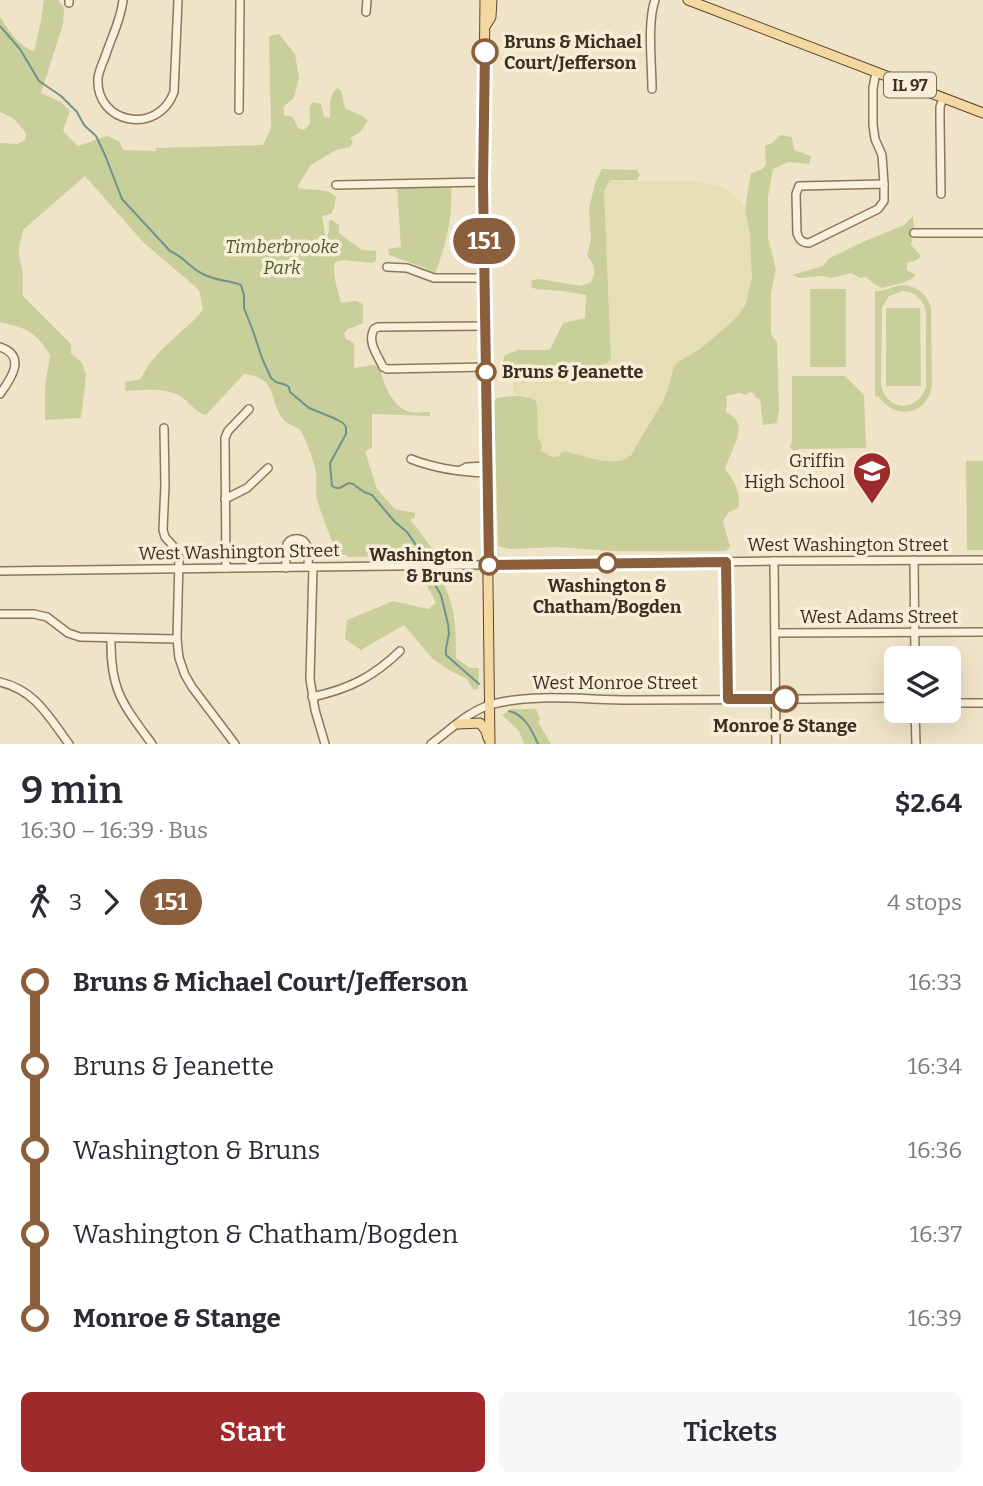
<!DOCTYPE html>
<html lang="en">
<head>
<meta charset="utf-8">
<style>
	:root { --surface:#fff; --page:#f7f7f7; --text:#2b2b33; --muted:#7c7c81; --accent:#9e2a2b }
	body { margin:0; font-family:Bitter,serif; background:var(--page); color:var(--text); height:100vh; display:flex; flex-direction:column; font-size:26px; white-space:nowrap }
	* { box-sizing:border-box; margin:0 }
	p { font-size:23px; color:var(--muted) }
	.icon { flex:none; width:38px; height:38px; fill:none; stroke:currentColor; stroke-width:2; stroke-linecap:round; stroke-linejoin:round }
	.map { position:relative; height:744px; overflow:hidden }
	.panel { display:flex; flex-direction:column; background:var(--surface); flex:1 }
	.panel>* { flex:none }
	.badge { padding:0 14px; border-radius:23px; font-size:24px; line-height:46px }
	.controls { position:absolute; left:884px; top:646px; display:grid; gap:14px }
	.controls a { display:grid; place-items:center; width:77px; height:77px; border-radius:10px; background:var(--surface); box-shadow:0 7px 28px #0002; font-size:35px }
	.map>.badge { position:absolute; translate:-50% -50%; box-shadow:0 0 0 4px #fff }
	.legs { display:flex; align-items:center; gap:10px; height:77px; padding:0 21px; font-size:23px }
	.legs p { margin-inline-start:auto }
	.headline { display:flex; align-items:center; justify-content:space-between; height:119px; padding:0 21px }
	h1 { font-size:38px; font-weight:600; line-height:52px }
	.primary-button { display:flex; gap:14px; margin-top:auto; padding:14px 21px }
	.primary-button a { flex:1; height:80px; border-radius:10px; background:var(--accent); color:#fff; font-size:28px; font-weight:600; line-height:80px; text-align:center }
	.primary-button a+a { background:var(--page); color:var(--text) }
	ul { padding:0 21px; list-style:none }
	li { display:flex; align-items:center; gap:24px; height:84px; font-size:26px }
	li i { display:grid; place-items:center; width:10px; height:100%; margin:0 9px; background:currentColor }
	li i::after { content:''; width:18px; height:18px; margin:-9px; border:5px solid; border-radius:50%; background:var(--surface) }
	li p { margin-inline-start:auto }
	li:first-child i { background:linear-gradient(#0000 50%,currentColor 0) }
	li:last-child i { background:linear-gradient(currentColor 50%,#0000 0) }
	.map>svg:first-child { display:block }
	.farmland { fill:#e6deb5 }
	.green { fill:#c9cf9b; fill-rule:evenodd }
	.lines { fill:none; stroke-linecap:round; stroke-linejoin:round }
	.stream { stroke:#6f938a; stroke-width:2 }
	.minor-casing { stroke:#8d765c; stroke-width:10 }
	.major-casing { stroke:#5b4430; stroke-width:11 }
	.minor { stroke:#faf1dc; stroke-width:7 }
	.major { stroke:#f3d9a0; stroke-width:9 }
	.line-1-casing { stroke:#fff; stroke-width:16 }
	.line-1 { stroke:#8b5e3c; stroke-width:10 }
	.stop-1-dot { fill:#fff; stroke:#8b5e3c; stroke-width:3.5 }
	.labels { text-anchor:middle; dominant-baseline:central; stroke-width:7; stroke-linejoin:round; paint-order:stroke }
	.shield { fill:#f7eed8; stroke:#756857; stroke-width:2 }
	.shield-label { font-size:16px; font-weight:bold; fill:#3d2e20 }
	.stop-label { font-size:18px; font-weight:bold; fill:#3d2e20; stroke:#f7eed8; text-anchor:start }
	.park-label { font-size:18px; font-style:italic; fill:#4d5a26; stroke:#f7eed8 }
	.poi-label { font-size:18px; fill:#3d2e20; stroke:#f7eed8; text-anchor:end }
	.street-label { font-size:18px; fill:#3d2e20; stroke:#f7eed8 }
</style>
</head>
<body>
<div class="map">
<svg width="983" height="744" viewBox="0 0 983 744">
	<rect width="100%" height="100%" fill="#f0e4c8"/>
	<path class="farmland" d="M 610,180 L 700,182 L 720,186 L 729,191 L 742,203 L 748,218 L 752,263 L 751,289 L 746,304 L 738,316 L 700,349 L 678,362 L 674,366 L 669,386 L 663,401 L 635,449 L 626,459 L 609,461 L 568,452 L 558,457 L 553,457 L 541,452 L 542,445 L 538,437 L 537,405 L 526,396 L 516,395 L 513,392 L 513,378 L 517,371 L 534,366 L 601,365 L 611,347 L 604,191 Z"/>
	<g class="green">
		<path d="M 44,0 L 58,0 L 64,8 L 63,24 L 41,93 L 61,102 L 70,111 L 63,131 L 78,146 L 107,136 L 119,141 L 123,150 L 157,151 L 155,148 L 263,145 L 271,128 L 269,36 L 279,34 L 295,54 L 299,78 L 294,98 L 284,106 L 284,115 L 293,117 L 298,128 L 304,130 L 310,123 L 310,106 L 313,102 L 321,104 L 324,117 L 330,118 C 330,106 328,97 337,88 L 341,91 L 345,108 C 353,113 363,114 368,121 L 359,133 L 350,138 L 353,142 L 350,147 L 336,150 L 311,165 L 298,185 L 298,188 C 310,191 327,187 336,197 L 334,208 L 331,214 L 322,216 L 325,235 L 327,236 L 329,231 L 329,221 L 332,220 L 339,225 L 339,233 L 362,250 L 376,251 L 376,260 L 373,263 L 343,260 L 335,262 C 332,277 338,289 341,303 L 356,301 L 363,304 L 363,323 L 348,329 L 344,333 L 346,339 L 354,343 L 354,368 L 373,365 L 380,367 C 383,383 391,404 407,411 C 413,414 423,412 430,412 L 430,416 L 372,414 L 372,448 L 365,451 L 377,489 L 395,509 L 415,513 L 415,517 L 410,520 C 421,531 427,544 438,555 L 431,556 L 425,553 L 426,556 L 347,557 L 346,555 L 337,555 C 331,537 322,518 317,499 C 315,489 317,481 316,472 C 315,464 305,437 301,431 C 296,425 288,426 283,419 C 268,399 279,378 244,374 L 206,415 C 196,413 191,404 183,398 C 166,387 144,390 126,391 L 125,382 L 141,379 C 154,349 183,334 203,310 L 199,290 L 143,242 L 85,176 L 23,230 C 22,237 18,247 19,254 C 20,262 23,270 23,278 C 23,285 22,289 23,296 L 71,344 L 71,353 L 82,363 L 86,375 L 81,418 L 45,420 L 45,388 L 50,355 C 34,330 28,329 0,322 L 0,143 L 17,144 L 25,140 L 26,133 L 13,118 L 0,112 L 0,17 C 9,30 18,46 34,51 L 41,21 Z"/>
		<path d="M 780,135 L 792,137 L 794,150 L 811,156 L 809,164 L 788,162 L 773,169 L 768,197 L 768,238 L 776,269 L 771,292 L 771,334 L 777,342 L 779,409 L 777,423 L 763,425 L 760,399 L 756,398 L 754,394 L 751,392 L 745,395 L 739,393 L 726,396 L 727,400 L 726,412 C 753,424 729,451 725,470 C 734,479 742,495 738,508 L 728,513 L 723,522 L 730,546 C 727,553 721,551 715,551 L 612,551 L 558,547 L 510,549 L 498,546 L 494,401 L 497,398 C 511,396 522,394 535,400 L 537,405 L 538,437 L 542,445 L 541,451 L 552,457 L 558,457 L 562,452 L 568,452 C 587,456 615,469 631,455 L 663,401 L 669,386 L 674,366 L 678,362 L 700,349 L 718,334 L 738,316 L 746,304 L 752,277 L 750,235 L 745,208 L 751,173 L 761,170 L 766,165 L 765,146 L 772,143 Z"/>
		<path d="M 602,169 L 637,170 L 640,175 L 637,180 L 610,180 L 604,191 L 611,359 L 607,363 L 601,365 L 534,366 L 517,371 L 513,378 C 505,372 500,365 505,355 L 518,350 L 550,350 L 563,323 L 585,318 L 586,295 L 563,291 L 536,289 L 531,287 L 532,280 L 539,279 L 581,286 L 591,282 C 597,271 594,265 587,255 L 591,240 L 589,209 L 595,183 Z"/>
		<path d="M 451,186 C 453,215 446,246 435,273 L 425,268 L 389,255 L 388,249 L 401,247 L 397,187 Z"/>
		<path d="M 913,216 L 914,230 L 911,245 L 921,256 L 917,260 L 907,263 L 907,270 L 916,275 C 908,284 893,284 882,288 L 874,284 L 866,277 L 860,278 L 851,273 L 831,278 L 823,276 L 800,278 L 792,275 L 823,266 L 828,259 L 865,241 L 904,225 Z"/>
		<path d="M 903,285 C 917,286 926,293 931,307 L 932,385 C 928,415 896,421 879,397 L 875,396 L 875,291 C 885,292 892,286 903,285 ZM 903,291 C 916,292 924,300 926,313 L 926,387 C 917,414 884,411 881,383 L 882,308 L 889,296 Z"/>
		<rect x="810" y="289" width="36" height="78"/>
		<path d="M 886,308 L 920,308 L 921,386 L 886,386 Z"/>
		<path d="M 792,376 L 845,376 L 864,395 L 866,448 L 799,449 L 794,452 L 790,447 L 792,441 Z"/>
		<path d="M 966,461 L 983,461 L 983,550 L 967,550 Z"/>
		<path d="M 425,575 L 438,575 C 456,603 456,626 456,658 L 470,668 L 479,668 L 478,689 L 473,690 L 467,679 L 449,670 L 433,659 L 404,625 L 361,650 L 345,639 L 347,620 L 393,601 L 428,609 L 436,603 L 425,582 Z"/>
		<path d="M 512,709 L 536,709 L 540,719 L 538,722 L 551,744 L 524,744 L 519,731 L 502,715 Z"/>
	</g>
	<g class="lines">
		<g class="stream">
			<path d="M 0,26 L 20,49 L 39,81 L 61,96 L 77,112 L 84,125 L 96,136 L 105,155 L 122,199 L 170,251 C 183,256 190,268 203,274 C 216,281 228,280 241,285 L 244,295 L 244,308 L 253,331 L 262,358 L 271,378 L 276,382 L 286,385 L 289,387 L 290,392 L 309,408 L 336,419 L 343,423 L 346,427 L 346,434 L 330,463 L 332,486 C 340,491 342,486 349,483 L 353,484 L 364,492 L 372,495 L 395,522 L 407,532 L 416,545 L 420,555"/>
			<path d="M 429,575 L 441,595 L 448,624 L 449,634 L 446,648 L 446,655 L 479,684"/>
			<path d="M 509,711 C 525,715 532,730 538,744"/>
		</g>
		<g class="minor-casing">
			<g id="minor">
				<path d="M 123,0 C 121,20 111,38 105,57 C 102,64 99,71 98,78 C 95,124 158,136 174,92 L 178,0"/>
				<path d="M 69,3 L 69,0"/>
				<path d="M 366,12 L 367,0"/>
				<path d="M 876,72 L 873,88 L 873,125 L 875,139 L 882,155 L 884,184"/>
				<path d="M 652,89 C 652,65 647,22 655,0"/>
				<path d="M 239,110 L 240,0"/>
				<path d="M 884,184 L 884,201 L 878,209 L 809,243 C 802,243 799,240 797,233 L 796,194 L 799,186 Z"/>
				<path d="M 336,185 L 483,182"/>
				<path d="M 941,194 L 940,121 L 940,107 L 943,98"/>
				<path d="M 914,233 L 983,233"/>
				<path d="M 387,267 L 407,268 L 434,278 L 484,278"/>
				<path d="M 485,326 L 378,327 L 374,329 C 367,342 377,354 383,367 L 387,369 L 486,367"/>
				<path d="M 0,347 C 27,356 11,379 0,394"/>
				<path d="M 164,428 L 165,485 L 163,530 L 165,537 L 175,548 L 179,559 L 177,639 L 179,658 L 185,675 L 192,687 L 235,744"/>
				<path d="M 411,459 C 436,469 461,472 487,473"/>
				<path d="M 461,470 L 467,467 L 487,466"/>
				<path d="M 225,499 L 247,488 L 268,468"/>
				<path d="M 914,560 L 915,658"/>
				<path d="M 774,561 L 776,744"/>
				<path d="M 726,562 L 728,699"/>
				<path d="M 313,567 L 310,679 L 315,710 L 325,744"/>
				<path d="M 226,568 L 225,438 L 228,431 L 249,409"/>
				<path d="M 286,568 C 286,561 285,551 287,544 C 291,537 302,537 306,544 C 310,550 308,561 308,567"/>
				<path d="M 0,571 L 774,561 L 983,560"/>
				<path d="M 0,614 L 34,614 L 47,617 L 68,633 L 80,637 L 177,639"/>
				<path d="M 775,633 L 983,632"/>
				<path d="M 111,638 C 110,690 122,703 152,744"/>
				<path d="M 0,682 C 35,690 49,717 69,744"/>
				<path d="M 312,697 C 349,689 373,677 400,651"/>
				<path d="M 948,703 L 983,703"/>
				<path d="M 915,710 L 916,744"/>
				<path d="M 431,744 C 450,730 470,710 493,704 C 536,693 586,700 630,700 C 719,700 807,699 896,698"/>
			</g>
		</g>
		<g class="major-casing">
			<g id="major">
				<path d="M 485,0 L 483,182 L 490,744"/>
				<path d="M 688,0 L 983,113"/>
				<path d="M 486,25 L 491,17 L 492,0"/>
				<path d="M 458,724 L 480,723 L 486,731 L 488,738"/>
			</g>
		</g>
		<use href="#minor" class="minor"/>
		<use href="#major" class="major"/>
	</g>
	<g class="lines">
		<g class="line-1-casing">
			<path id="line-1" d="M 485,52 L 483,183 L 489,565 L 726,562 L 728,699 L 785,699"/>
		</g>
		<use href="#line-1" class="line-1"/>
	</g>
	<defs>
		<g id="school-pin" transform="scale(2.0125)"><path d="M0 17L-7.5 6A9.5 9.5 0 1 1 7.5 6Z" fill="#9e2a2b" stroke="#f7eed8"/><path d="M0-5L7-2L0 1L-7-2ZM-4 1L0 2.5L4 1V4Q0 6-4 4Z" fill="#fff"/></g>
	</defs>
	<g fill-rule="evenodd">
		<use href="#school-pin" x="872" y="471"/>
	</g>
	<g class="stop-1-dot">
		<circle cx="485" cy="52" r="12"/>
		<circle cx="486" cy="372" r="9"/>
		<circle cx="607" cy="563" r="9"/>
		<circle cx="489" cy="565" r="9"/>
		<circle cx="785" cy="699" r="12"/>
	</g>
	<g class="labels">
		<rect class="shield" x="884" y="72.5" width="52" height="25" rx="5"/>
		<g class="shield-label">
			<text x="910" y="85">IL 97</text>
		</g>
		<g class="stop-label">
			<text x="504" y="42">Bruns &amp; Michael<tspan x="504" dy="21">Court/Jefferson</tspan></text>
			<text x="502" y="372">Bruns &amp; Jeanette</text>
			<text x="473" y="555" text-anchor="end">Washington<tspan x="473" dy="21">&amp; Bruns</tspan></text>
			<text x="607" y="586" text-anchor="middle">Washington &amp;<tspan x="607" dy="21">Chatham/Bogden</tspan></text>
			<text x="785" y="726" text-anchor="middle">Monroe &amp; Stange</text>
		</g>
		<g class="park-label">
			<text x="282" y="247">Timberbrooke<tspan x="282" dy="21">Park</tspan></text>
		</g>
		<g class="poi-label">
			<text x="845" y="461">Griffin<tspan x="845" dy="21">High School</tspan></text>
		</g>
		<g class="street-label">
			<text x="848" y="545">West Washington Street</text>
			<text transform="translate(239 552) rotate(-1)">West Washington Street</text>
			<text x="879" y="617">West Adams Street</text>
			<text x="615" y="683">West Monroe Street</text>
		</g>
	</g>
</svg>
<div class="controls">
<a><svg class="icon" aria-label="layers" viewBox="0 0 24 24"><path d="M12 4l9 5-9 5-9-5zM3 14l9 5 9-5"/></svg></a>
</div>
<b class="badge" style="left:484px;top:241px;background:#8b5e3c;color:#fff">151</b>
</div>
<section class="panel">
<div class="headline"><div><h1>9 min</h1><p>16:30 – 16:39 · Bus</p></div><b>$2.64</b></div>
<div class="legs"><svg class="icon" aria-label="walk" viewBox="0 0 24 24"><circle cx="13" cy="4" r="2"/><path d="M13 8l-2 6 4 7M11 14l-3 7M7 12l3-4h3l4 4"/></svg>3<svg class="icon" aria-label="forward" viewBox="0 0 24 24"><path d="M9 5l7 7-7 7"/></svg><b class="badge" style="background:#8b5e3c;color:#fff">151</b><p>4 stops</p></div>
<ul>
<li><i style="color:#8b5e3c"></i><b>Bruns &amp; Michael Court/Jefferson</b><p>16:33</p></li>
<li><i style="color:#8b5e3c"></i><span>Bruns &amp; Jeanette</span><p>16:34</p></li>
<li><i style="color:#8b5e3c"></i><span>Washington &amp; Bruns</span><p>16:36</p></li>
<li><i style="color:#8b5e3c"></i><span>Washington &amp; Chatham/Bogden</span><p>16:37</p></li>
<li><i style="color:#8b5e3c"></i><b>Monroe &amp; Stange</b><p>16:39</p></li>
</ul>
<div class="primary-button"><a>Start</a><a>Tickets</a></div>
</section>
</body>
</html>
